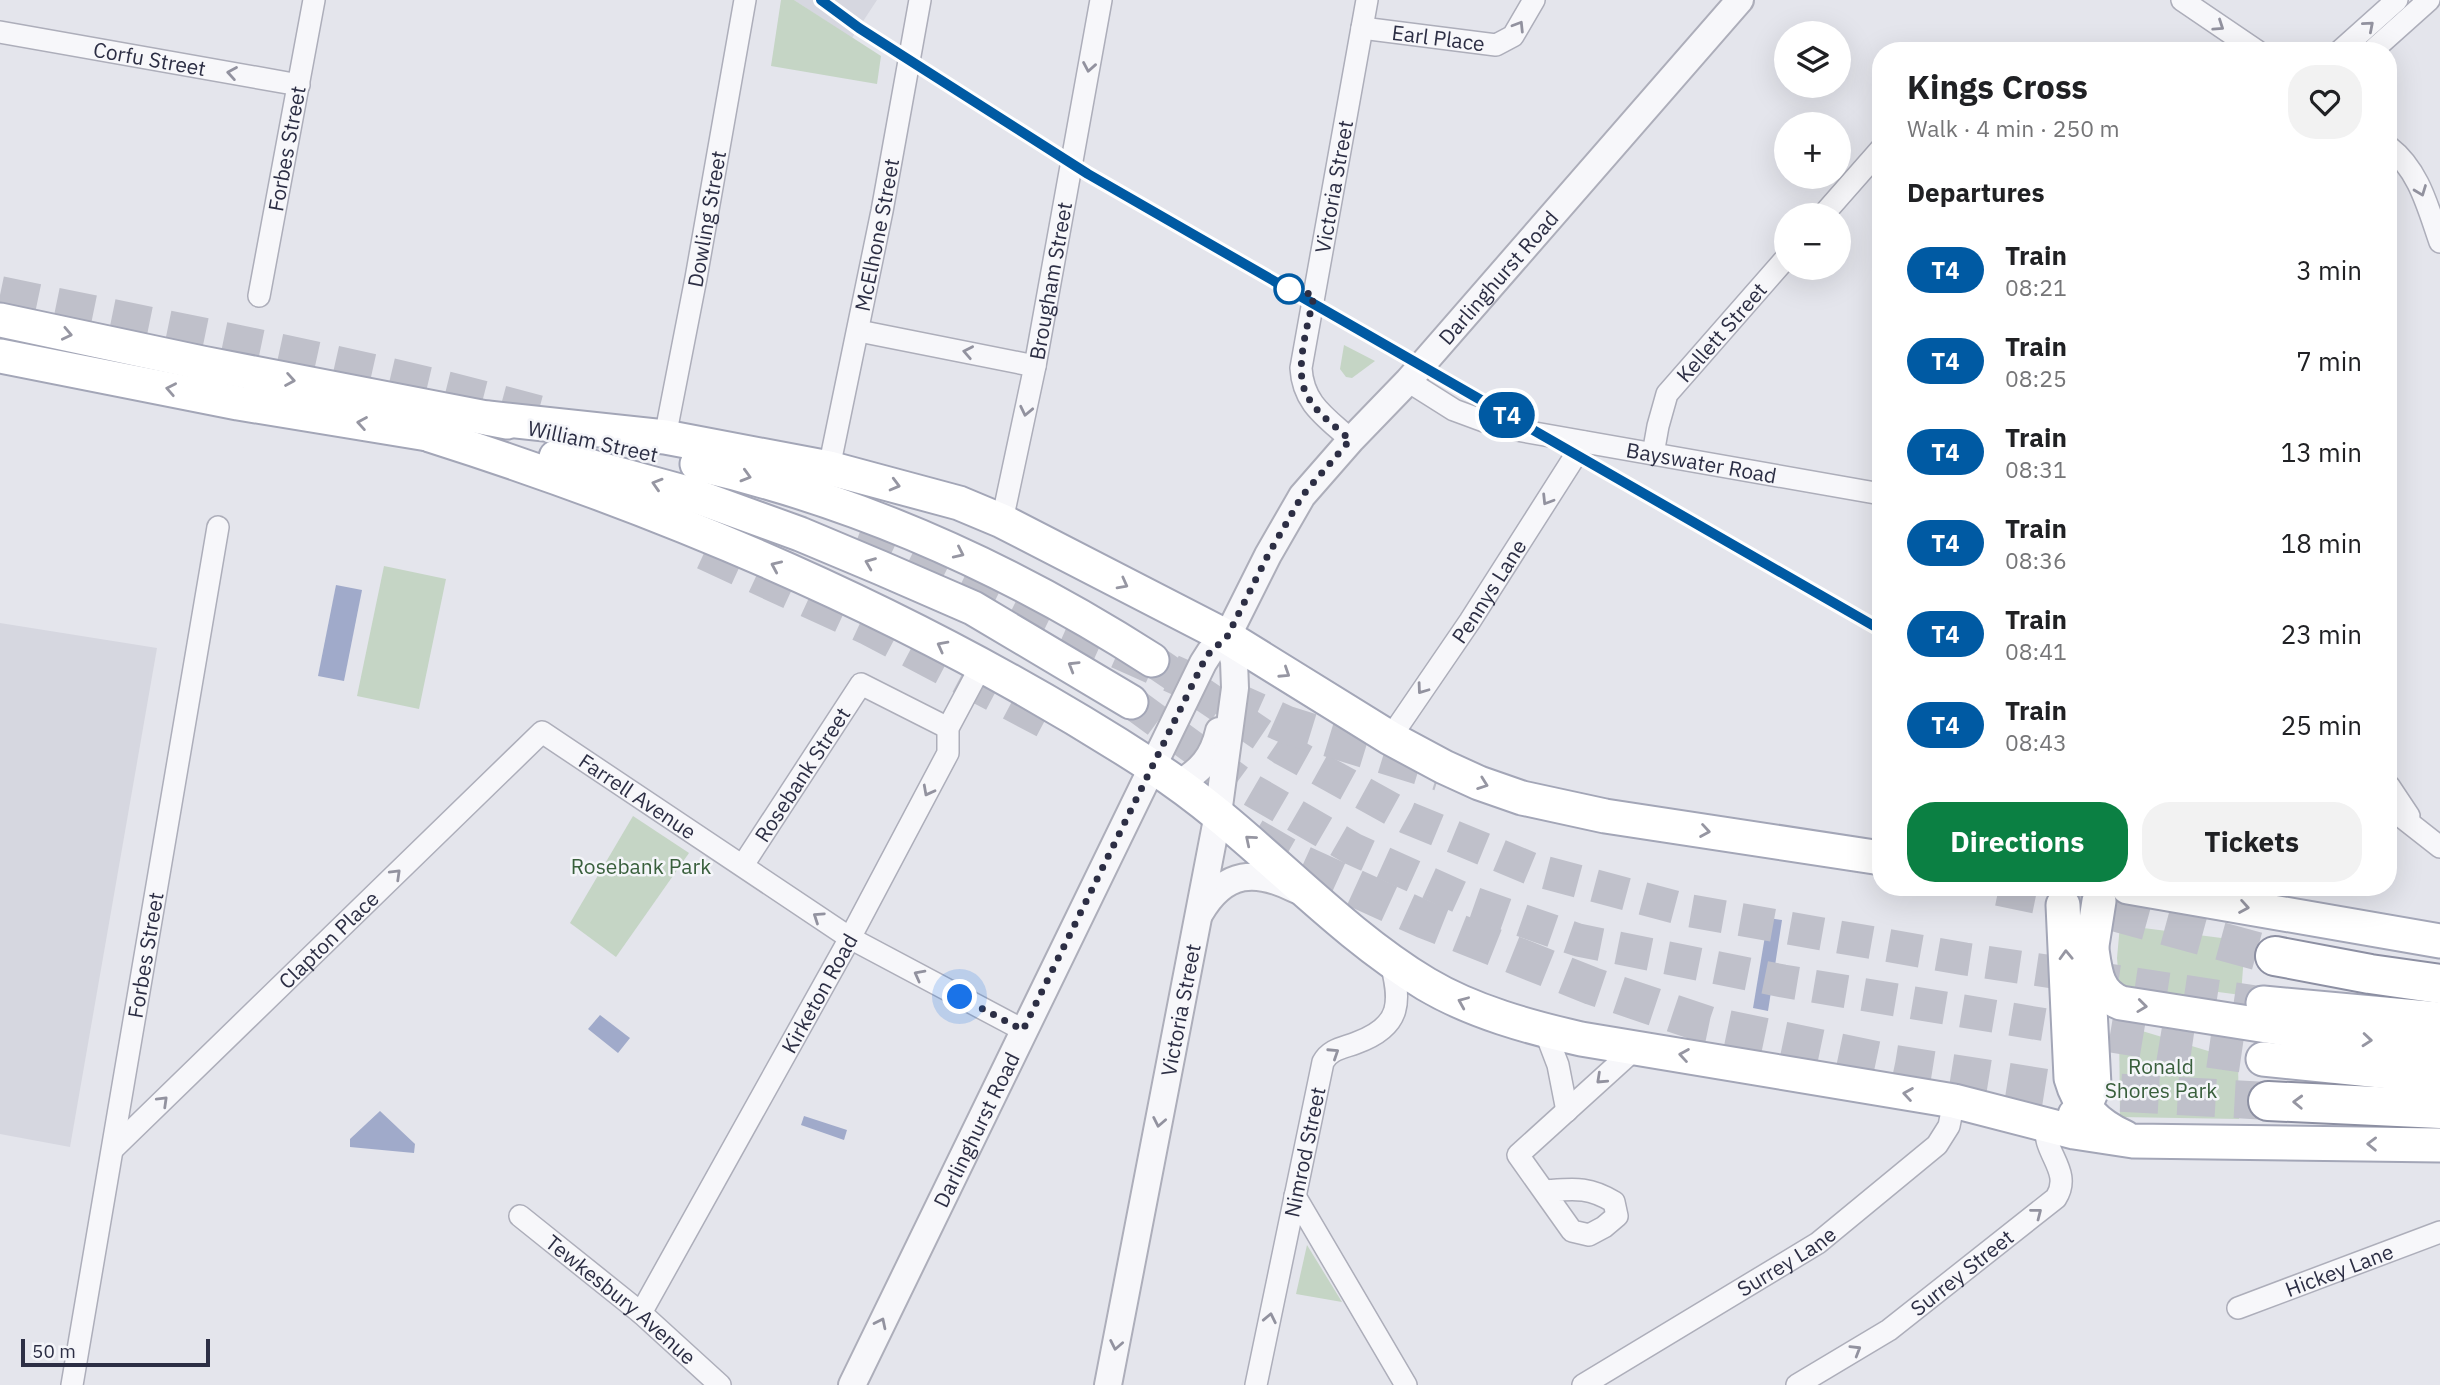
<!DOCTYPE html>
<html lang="en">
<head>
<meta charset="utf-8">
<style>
	:root { --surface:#fff; --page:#f2f2f2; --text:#202124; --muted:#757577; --accent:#0b8043 }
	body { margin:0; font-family:"IBM Plex Sans",sans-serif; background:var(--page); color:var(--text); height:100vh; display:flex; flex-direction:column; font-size:26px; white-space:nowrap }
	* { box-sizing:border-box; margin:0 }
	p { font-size:23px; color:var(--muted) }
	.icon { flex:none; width:38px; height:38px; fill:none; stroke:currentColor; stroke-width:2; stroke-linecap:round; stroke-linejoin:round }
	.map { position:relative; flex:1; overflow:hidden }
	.panel { position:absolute; left:1872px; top:42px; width:525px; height:854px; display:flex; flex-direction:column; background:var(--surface); border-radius:28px; box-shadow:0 7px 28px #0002 }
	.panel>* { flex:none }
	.badge { padding:0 14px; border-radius:23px; font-size:24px; line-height:46px }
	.tools { position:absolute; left:1774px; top:21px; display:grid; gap:14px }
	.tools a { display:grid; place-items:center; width:77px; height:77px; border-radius:50%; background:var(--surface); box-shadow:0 7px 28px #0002; font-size:35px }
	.scale { position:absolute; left:21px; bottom:18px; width:189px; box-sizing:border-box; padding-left:7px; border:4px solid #2c2e44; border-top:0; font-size:19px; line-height:24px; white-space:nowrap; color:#2c2e44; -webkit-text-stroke:5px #f4f5f9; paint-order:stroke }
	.you { position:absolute; width:35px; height:35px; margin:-18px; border:5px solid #fff; border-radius:50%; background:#1a73e8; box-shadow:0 0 0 10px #1a73e833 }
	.map>.badge { position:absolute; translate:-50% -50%; box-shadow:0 0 0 4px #fff }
	h2 { padding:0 35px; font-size:26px; line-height:63px }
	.round { display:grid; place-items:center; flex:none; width:74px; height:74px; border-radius:28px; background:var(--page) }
	.overview { display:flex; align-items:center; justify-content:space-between; height:119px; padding:0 35px }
	h1 { font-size:33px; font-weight:700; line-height:52px }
	.action { display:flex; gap:14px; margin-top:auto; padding:14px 35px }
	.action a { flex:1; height:80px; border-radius:28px; background:var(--accent); color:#fff; font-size:28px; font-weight:700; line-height:80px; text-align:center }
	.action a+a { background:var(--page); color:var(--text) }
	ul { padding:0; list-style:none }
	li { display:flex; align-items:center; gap:21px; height:91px; padding:0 35px }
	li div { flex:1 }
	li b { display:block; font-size:26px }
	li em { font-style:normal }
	li .badge { min-width:77px; font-weight:700; text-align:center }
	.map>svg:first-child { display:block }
	.built { fill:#d6d7e0 }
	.green { fill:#c5d5c5 }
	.water { fill:#a0aaca }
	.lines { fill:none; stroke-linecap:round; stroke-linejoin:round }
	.primary-tunnel { stroke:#bfc0ca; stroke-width:33; stroke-dasharray:33 17; stroke-linecap:butt }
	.motorway-tunnel { stroke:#bfc0ca; stroke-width:38; stroke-dasharray:38 19; stroke-linecap:butt }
	.minor-casing { stroke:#adaeba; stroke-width:24 }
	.tertiary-casing { stroke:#adaeba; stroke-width:30 }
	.primary-casing { stroke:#a3a6b7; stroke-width:37 }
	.motorway-casing { stroke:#8c8fa2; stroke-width:42 }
	.minor { stroke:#f7f7fa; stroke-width:21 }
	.tertiary { stroke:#f7f7fa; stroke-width:26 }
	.primary { stroke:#fff; stroke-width:33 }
	.motorway { stroke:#fff; stroke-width:38 }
	.rail-casing { stroke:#7e8195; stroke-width:8 }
	.rail { stroke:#f4f5f9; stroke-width:5; stroke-dasharray:16; stroke-linecap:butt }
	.oneway { stroke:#92929f }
	.oneway2 { stroke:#9696a2 }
	.line-casing { stroke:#fff; stroke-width:16 }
	.line { stroke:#005aa3; stroke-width:10 }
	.walk { stroke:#2c2e44; stroke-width:7; stroke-dasharray:0 12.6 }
	.stop-dot { fill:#fff; stroke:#005aa3; stroke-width:3.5 }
	.labels { text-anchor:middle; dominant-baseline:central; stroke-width:5; stroke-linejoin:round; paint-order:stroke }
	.street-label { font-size:21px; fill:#2c2e44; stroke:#f4f5f9 }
	.park-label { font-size:21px; fill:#395f3c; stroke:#f4f5f9 }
</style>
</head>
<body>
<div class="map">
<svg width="2440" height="1385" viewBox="0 0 2440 1385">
	<rect width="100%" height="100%" fill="#e4e5ec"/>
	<g class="built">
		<path d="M 794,0 L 877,0 L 852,38 Z"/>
		<path d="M 0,623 L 157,648 L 70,1147 L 0,1134 Z"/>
	</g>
	<g class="green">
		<path d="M 781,0 L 794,0 L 881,56 L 877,84 L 771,66 Z"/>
		<path d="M 1344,345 L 1375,361 L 1352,378 L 1346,377 L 1340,369 Z"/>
		<path d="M 384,566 L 446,579 L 419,709 L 357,696 Z"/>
		<path d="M 633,816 L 689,853 L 616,957 L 570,923 Z"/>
		<path d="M 2120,925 L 2245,941 L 2241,995 L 2188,988 L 2185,1004 L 2120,993 L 2117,958 Z"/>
		<path d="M 2119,1024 L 2238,1060 L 2239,1119 L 2120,1117 Z"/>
		<path d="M 1307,1245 L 1342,1302 L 1296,1294 Z"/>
	</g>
	<g class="water">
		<path d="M 336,585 L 362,590 L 344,681 L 318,676 Z"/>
		<path d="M 1768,918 L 1782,920 L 1768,1011 L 1753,1008 Z"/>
		<path d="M 600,1015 L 630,1038 L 618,1053 L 588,1029 Z"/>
		<path d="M 380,1111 L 415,1144 L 414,1153 L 350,1147 L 350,1139 Z"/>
		<path d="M 804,1116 L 847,1130 L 844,1140 L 801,1125 Z"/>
	</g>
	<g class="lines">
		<g class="primary-tunnel">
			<path d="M 1152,660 L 1283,749 L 1408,818 L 1532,869 L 1686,910 L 1965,959 L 2263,1003"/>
			<path d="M 1131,702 L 1248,788 L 1353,849 L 1473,903 L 1578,940 L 1783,981 L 2166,1045 L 2263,1059"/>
		</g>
		<g class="motorway-tunnel">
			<path d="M 0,295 C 181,333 363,366 541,415"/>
			<path d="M 861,529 L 885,538 L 1050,619 L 1287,725 L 1440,772"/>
			<path d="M 705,551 L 868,626 L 1052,723"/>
			<path d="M 1253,837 L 1293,860 L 1423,919 L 1592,986 L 1708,1025 L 1895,1064 L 2053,1089 L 2268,1101"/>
			<path d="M 1999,887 L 2091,906 L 2275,956"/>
		</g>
		<g class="minor-casing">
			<g id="minor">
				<path d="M 2182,0 L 2257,51"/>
				<path id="s1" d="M 1362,28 L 1496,45 L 1513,36 L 1534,0"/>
				<path id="s2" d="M 0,32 L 299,85"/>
				<path d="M 2340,51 L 2397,0"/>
				<path d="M 2372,51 L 2429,0"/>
				<path d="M 2389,147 C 2419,170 2428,208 2440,242"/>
				<path d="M 1823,215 L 1881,149"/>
				<path id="s3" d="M 259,296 L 314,0"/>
				<path d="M 859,331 L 1035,366"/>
				<path id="s4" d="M 1408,381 L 1454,410 L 1500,427 L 1881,494"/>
				<path id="s5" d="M 665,437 L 696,278 L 745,0"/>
				<path id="s6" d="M 1351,440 C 1326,417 1303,404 1301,368 L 1367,0"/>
				<path id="s7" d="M 1653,454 L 1658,426 L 1667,394 L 1787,257"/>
				<path id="s8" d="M 829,468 L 882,211 L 920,0"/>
				<path id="s9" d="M 1002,521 L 1035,366 L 1101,0"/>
				<path id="s10" d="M 1390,738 L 1470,621 L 1584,442"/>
				<path d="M 2389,786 L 2409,816"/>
				<path d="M 2389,807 L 2440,847"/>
				<path id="s11" d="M 743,865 L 861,684 L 948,728"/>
				<path d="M 1545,1031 L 1558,1065 L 1567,1111"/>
				<path id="s12" d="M 114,1148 L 542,732 L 850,938 L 1023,1030"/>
				<path d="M 1544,1191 C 1573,1189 1588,1186 1614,1202 L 1617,1216 L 1604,1227 L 1589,1235 L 1572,1231 L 1518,1155 L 1636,1048"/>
				<path d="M 1295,1196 L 1406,1385"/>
				<path id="s13" d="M 520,1216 L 641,1313 L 720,1385"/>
				<path id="s14" d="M 2238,1308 L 2440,1232"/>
				<path id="s15" d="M 641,1313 L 850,938 L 948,753 L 948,728 L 981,666"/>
				<path id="s16" d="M 72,1385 L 218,527"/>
				<path id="s17" d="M 1256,1385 L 1323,1062 C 1330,1049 1343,1048 1356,1043 C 1403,1026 1401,1001 1390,959"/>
				<path id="s18" d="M 1583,1385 L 1818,1243 L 1937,1145 L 1949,1126 L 1954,1101"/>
				<path id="s19" d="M 1797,1385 L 1889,1330 L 2056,1198 C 2073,1171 2042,1153 2046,1125"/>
			</g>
		</g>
		<g class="tertiary-casing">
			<g id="tertiary">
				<path d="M 1178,784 C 1201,771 1213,757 1219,731"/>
				<path d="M 1200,913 C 1225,870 1256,869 1297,890"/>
				<path id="s20" d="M 852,1385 L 1203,663 L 1210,652 L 1227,637 L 1268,555 L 1302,496 L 1351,440 L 1408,381 L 1740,0"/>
				<path id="s21" d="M 1108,1385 L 1218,814 L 1235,688 L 1234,661 L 1227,637"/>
			</g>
		</g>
		<g class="primary-casing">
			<g id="primary">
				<path d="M 0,320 L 202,363 L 507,422"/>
				<path d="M 0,356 L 238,403 L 452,438"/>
				<path d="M 488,418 L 665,437 L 829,468 L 959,503 L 1002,521 L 1227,637 L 1390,738 L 1444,767 L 1479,783 L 1522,798 L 1605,816 L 1881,858"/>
				<path d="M 430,435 C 682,515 930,622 1153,767 C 1251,830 1328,925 1426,984 C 1473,1012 1529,1027 1581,1039 L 1954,1101 L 2074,1132 L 2133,1141 L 2440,1145"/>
				<path d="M 556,457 L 687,493 L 800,534 L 881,568 L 973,608 L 1131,702"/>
				<path d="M 697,464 C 859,501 1012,570 1152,660"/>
				<path d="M 2128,887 L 2440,941"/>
				<path d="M 2063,905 L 2071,1078 C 2079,1107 2097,1125 2124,1137"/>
				<path d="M 2091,943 C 2095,968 2095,993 2121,1003 L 2337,1037 L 2440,1046"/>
				<path d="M 2263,1003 L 2440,1019"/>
				<path d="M 2263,1059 L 2440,1077"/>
				<path d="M 2075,1115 L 2086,1104 L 2094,1085 L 2088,971 L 2099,901"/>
			</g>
		</g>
		<g class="motorway-casing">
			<g id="motorway">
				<path d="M 2275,956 L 2370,974 L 2440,984"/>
				<path d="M 2268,1101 L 2440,1109"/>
			</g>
		</g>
		<use href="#minor" class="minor"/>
		<use href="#tertiary" class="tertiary"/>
		<use href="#primary" class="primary"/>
		<use href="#motorway" class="motorway"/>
		<g class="rail-casing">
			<path id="rail" d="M 821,0 L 859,28"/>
		</g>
		<use href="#rail" class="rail"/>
	</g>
	<defs><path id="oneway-chevron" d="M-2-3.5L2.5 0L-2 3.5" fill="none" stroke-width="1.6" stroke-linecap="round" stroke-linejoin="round" transform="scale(1.75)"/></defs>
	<g class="oneway">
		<use href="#oneway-chevron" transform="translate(1519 26) rotate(-58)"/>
		<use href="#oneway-chevron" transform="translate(2219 26) rotate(34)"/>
		<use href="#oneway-chevron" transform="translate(2369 26) rotate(-41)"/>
		<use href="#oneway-chevron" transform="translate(1089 67) rotate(100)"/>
		<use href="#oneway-chevron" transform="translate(232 73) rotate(-170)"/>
		<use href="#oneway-chevron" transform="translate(2421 191) rotate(69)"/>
		<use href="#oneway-chevron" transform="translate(968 352) rotate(-169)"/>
		<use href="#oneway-chevron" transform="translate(1026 411) rotate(102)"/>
		<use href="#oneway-chevron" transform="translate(1547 500) rotate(122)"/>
		<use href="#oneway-chevron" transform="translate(1422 689) rotate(126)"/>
		<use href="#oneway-chevron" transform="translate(928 791) rotate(118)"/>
		<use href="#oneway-chevron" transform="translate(396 874) rotate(-44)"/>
		<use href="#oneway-chevron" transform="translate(818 917) rotate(-146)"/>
		<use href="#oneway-chevron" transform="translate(919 975) rotate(-152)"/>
		<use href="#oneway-chevron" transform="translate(1334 1053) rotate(-33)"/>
		<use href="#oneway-chevron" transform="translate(1601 1079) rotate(137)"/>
		<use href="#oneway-chevron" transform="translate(163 1101) rotate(-44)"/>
		<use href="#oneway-chevron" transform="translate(1159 1122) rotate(101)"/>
		<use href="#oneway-chevron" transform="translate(2037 1213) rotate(-38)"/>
		<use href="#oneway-chevron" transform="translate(1270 1318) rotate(-78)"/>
		<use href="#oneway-chevron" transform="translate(881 1323) rotate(-64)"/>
		<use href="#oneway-chevron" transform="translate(1116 1345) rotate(101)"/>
		<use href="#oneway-chevron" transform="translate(1856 1350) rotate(-31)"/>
	</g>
	<g class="oneway2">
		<use href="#oneway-chevron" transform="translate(67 334) rotate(12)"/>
		<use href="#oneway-chevron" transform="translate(290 380) rotate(10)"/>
		<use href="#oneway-chevron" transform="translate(171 389) rotate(-169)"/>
		<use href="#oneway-chevron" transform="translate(362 423) rotate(-170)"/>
		<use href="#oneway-chevron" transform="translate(746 476) rotate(16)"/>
		<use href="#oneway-chevron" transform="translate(657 484) rotate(-163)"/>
		<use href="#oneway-chevron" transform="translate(895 485) rotate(15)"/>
		<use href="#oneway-chevron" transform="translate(959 553) rotate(25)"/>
		<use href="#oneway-chevron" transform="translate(870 563) rotate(-158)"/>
		<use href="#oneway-chevron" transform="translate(776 566) rotate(-156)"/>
		<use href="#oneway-chevron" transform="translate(1123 584) rotate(28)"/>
		<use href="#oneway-chevron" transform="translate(942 646) rotate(-152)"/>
		<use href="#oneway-chevron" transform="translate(1073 666) rotate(-149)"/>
		<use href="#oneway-chevron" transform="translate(1285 673) rotate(33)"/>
		<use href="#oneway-chevron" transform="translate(1483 784) rotate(20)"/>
		<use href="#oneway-chevron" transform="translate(1705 831) rotate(9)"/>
		<use href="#oneway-chevron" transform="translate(1250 840) rotate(-140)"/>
		<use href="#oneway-chevron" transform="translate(2244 907) rotate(10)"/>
		<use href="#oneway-chevron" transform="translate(2066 955) rotate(-92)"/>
		<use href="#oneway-chevron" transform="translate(1463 1002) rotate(-157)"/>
		<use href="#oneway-chevron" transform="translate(2142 1006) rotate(7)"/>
		<use href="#oneway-chevron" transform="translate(2367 1040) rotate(5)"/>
		<use href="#oneway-chevron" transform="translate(1684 1055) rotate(-171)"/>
		<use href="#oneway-chevron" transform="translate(1908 1094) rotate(-171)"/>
		<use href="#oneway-chevron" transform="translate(2298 1102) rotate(-178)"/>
		<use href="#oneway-chevron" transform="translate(2372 1144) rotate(-179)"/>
	</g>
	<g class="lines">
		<g class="line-casing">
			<path id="line" d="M 821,0 L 859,28 L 1088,174 L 1881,630"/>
		</g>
		<use href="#line" class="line"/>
		<path class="walk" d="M 960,997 L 1023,1030 L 1203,663 L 1210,652 L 1227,637 L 1268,555 L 1302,496 L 1350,440 C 1337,427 1317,414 1308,397 C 1292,372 1309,323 1314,295 L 1289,289"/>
	</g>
	<circle class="stop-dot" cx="1289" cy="289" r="14"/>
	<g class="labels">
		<g class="street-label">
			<text stroke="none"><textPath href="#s1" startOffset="77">Earl Place</textPath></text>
			<text stroke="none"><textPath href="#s2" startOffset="152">Corfu Street</textPath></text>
			<text stroke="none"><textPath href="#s3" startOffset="150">Forbes Street</textPath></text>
			<text stroke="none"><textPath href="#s6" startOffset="275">Victoria Street</textPath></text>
			<text stroke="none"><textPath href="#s5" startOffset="222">Dowling Street</textPath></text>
			<text stroke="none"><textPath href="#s8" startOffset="238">McElhone Street</textPath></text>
			<text stroke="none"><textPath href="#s20" startOffset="1292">Darlinghurst Road</textPath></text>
			<text stroke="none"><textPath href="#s9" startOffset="245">Brougham Street</textPath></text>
			<text stroke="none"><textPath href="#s7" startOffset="144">Kellett Street</textPath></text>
			<text transform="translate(593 441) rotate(12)">William Street</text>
			<text stroke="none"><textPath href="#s4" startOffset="308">Bayswater Road</textPath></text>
			<text stroke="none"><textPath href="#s10" startOffset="177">Pennys Lane</textPath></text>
			<text stroke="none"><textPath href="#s11" startOffset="108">Rosebank Street</textPath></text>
			<text stroke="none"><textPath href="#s12" startOffset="712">Farrell Avenue</textPath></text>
			<text stroke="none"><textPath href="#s12" startOffset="299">Clapton Place</textPath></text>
			<text stroke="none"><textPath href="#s16" startOffset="436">Forbes Street</textPath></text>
			<text stroke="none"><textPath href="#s15" startOffset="366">Kirketon Road</textPath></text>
			<text stroke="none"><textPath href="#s21" startOffset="382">Victoria Street</textPath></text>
			<text stroke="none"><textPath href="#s20" startOffset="284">Darlinghurst Road</textPath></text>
			<text stroke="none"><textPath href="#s17" startOffset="238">Nimrod Street</textPath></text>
			<text stroke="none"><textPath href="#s18" startOffset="238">Surrey Lane</textPath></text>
			<text stroke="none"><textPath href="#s14" startOffset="108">Hickey Lane</textPath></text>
			<text stroke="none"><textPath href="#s19" startOffset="200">Surrey Street</textPath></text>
			<text stroke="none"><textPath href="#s13" startOffset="131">Tewkesbury Avenue</textPath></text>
		</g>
		<g class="park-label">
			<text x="641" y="866">Rosebank Park</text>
			<text x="2161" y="1066">Ronald<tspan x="2161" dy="24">Shores Park</tspan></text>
		</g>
	</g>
</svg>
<div class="tools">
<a><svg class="icon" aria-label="layers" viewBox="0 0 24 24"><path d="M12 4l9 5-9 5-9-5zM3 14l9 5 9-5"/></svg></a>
<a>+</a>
<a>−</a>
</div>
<div class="scale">50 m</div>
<div class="you" style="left:960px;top:997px"></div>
<b class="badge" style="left:1507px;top:415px;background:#005aa3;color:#fff">T4</b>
<section class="panel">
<div class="overview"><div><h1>Kings Cross</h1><p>Walk · 4 min · 250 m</p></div><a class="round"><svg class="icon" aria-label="heart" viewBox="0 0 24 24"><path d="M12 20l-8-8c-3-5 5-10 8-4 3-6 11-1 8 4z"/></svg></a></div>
<h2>Departures</h2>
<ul>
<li><span class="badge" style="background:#005aa3;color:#fff">T4</span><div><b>Train</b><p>08:21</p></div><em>3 min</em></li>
<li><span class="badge" style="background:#005aa3;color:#fff">T4</span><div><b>Train</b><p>08:25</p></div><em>7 min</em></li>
<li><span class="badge" style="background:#005aa3;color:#fff">T4</span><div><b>Train</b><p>08:31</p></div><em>13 min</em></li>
<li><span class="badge" style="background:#005aa3;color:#fff">T4</span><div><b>Train</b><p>08:36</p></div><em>18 min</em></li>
<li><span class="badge" style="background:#005aa3;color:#fff">T4</span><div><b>Train</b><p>08:41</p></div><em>23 min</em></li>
<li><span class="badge" style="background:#005aa3;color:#fff">T4</span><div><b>Train</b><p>08:43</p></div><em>25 min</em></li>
</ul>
<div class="action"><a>Directions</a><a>Tickets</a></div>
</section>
</div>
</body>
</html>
